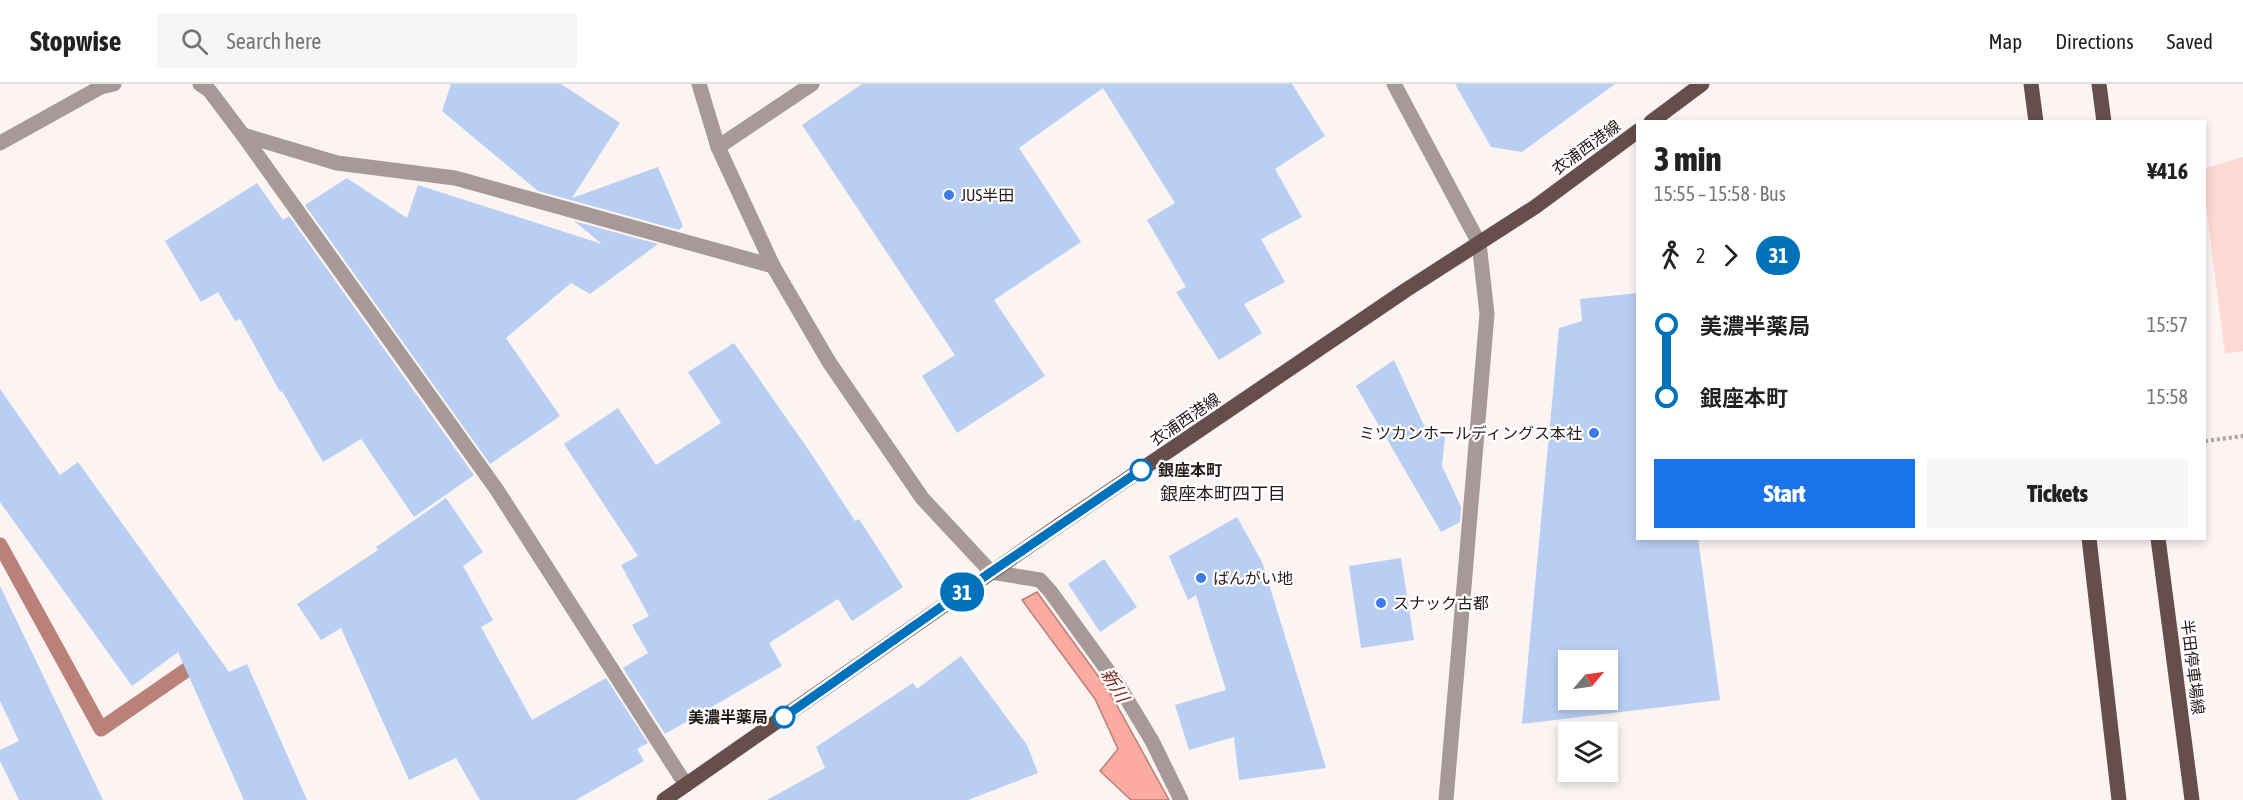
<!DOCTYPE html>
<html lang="en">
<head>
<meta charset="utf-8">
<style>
	:root { --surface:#fff; --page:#f6f6f6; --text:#222; --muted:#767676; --line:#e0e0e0; --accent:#1a73e8 }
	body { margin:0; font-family:"Asap Condensed","Noto Sans JP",sans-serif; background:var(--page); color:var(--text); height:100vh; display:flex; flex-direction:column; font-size:22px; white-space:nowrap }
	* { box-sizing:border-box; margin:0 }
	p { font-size:20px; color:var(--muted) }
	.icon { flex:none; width:33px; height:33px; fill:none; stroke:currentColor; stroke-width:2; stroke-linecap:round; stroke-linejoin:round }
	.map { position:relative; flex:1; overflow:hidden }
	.panel { position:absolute; left:1636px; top:36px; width:570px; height:420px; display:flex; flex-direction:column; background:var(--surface); border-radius:0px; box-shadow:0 3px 9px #0003 }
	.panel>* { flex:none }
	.badge { padding:0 12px; border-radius:20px; font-size:21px; line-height:39px }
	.needle { width:39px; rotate:61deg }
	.controls { position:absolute; left:1558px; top:566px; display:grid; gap:12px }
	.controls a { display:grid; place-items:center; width:60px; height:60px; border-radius:0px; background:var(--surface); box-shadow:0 3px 9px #0003; font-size:30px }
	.map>.badge { position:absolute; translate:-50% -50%; box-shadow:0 0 0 3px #fff }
	.legs { display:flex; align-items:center; gap:9px; height:66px; padding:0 18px; font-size:20px }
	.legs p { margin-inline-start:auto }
	.headline { display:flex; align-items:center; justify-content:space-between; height:102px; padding:0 18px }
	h1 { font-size:33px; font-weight:800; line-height:45px }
	.primary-button { display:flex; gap:12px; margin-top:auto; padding:12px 18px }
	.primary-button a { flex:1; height:69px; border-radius:0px; background:var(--accent); color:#fff; font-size:24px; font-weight:800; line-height:69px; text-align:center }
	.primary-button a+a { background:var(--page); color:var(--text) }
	ul { padding:0 18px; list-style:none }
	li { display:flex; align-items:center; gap:21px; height:72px; font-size:22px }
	li i { display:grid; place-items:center; width:9px; height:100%; margin:0 8px; background:currentColor }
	li i::after { content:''; width:15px; height:15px; margin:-8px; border:4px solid; border-radius:50%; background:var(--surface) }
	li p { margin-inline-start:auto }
	li:first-child i { background:linear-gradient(#0000 50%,currentColor 0) }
	li:last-child i { background:linear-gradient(currentColor 50%,#0000 0) }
	header { display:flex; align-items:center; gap:36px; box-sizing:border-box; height:84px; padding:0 30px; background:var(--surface); border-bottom:2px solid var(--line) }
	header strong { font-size:28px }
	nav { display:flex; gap:33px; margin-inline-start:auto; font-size:21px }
	.search { width:420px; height:54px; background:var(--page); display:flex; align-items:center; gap:15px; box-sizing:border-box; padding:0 21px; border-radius:0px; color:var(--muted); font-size:22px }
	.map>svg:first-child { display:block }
	.green { fill:#fed9d3 }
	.water { fill:#fbaba0; stroke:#bb8078; stroke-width:1.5 }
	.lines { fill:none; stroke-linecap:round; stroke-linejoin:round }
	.stream { stroke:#bb8078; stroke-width:15 }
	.building { fill:#b8cef3; fill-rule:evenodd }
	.path { stroke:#aba2a1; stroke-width:4; stroke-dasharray:3 3; stroke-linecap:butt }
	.minor { stroke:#a79997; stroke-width:15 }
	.major { stroke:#654e4b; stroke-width:15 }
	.line-1-casing { stroke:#fff; stroke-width:14 }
	.line-1 { stroke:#0072bc; stroke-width:9 }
	.poi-dot { fill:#3b7ae8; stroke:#fff; stroke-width:2 }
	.stop-1-dot { fill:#fff; stroke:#0072bc; stroke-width:3 }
	.labels { text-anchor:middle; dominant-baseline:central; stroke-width:4.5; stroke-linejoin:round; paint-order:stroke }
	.street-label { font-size:16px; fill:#261a19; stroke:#fff }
	.poi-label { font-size:16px; fill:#261a19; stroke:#fff; text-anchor:start }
	.stop-label { font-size:16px; font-weight:bold; fill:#261a19; stroke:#fff; text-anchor:start }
	.neighbourhood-label { font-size:18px; fill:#261a19; stroke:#fff }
	.water-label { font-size:18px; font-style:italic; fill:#842923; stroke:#fff }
</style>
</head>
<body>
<header>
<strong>Stopwise</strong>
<div class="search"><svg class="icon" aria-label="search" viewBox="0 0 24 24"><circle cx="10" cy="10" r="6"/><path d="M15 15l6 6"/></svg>Search here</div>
<nav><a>Map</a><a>Directions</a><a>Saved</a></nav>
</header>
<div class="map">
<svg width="2243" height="716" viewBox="0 0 2243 716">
	<rect width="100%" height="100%" fill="#fbf4f3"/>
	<path class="green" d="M 2243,73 L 2243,267 L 2225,270 L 2205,114 L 2205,84 Z"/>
	<path class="water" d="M 1037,508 L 1109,607 L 1169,716 L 1131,716 L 1100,687 L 1118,665 L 1095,615 L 1022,516 Z"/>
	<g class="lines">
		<path class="stream" d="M 0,461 L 101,645 L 201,576"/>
	</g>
	<g class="building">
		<path d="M 451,0 L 561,0 L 620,39 L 572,114 L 658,83 L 683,142 L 679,146 L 538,107 L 442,27 Z"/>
		<path d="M 862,0 L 1292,0 L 1325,52 L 1275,85 L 1302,133 L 1261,155 L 1285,198 L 1244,220 L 1262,249 L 1219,276 L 1176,208 L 1186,203 L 1147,136 L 1175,119 L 1103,4 L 1019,64 L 1081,158 L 994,216 L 1045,292 L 957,349 L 922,292 L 955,271 L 802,41 Z"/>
		<path d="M 1455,0 L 1615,0 L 1522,68 L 1491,63 Z"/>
		<path d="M 347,94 L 407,134 L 418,101 L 602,160 L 574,137 L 658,160 L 590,210 L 571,199 L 506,254 L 560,332 L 490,380 L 305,121 Z"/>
		<path d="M 257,99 L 283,136 L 289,132 L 474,391 L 414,433 L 361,355 L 323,378 L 282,307 L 280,308 L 240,235 L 235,237 L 218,208 L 201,218 L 165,157 Z"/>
		<path d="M 1638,209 L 1638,454 L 1698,454 L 1720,616 L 1522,640 L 1559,244 L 1582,237 L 1580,215 ZM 1569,576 L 1608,576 L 1608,615 L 1569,615 Z"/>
		<path d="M 734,259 L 810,368 L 855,437 L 859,435 L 903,503 L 852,537 L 838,515 L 769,559 L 782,582 L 665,650 L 623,584 L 648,569 L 632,541 L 649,532 L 621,481 L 638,472 L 564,360 L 618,324 L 656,381 L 721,339 L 688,288 Z"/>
		<path d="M 1394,276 L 1426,346 L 1445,353 L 1442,382 L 1461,423 L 1460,438 L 1441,448 L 1356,302 Z"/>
		<path d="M 0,305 L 60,391 L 78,378 L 229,588 L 247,580 L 307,716 L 244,716 L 178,568 L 132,602 L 0,418 Z"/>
		<path d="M 446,414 L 483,468 L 463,482 L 493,536 L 481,543 L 532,636 L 606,594 L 648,659 L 637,665 L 644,677 L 576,716 L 480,716 L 456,674 L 409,696 L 341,544 L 321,556 L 297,520 L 378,466 L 376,463 Z"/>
		<path d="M 1237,433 L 1262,478 L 1326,684 L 1239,696 L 1234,653 L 1189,666 L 1175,621 L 1226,606 L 1196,511 L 1188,516 L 1169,472 Z"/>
		<path d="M 1401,474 L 1414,556 L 1361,564 L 1349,482 Z"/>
		<path d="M 1104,475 L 1137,523 L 1100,548 L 1068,500 Z"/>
		<path d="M 0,502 L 103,716 L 19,716 L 0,677 L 0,666 L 19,657 L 0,617 Z"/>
		<path d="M 961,572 L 1027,661 L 1038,689 L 968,716 L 767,716 L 825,684 L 816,663 L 913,599 L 917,605 Z"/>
	</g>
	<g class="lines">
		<path class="path" d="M 2205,357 L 2243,352"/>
		<g class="minor">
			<path d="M 200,0 L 209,6 L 243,51 L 497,406 L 686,701"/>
			<path d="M 699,0 L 718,63 L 773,182 L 829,278 L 922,414 L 991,488 L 1040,496 L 1050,507 L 1119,602 L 1152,657 L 1181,716"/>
			<path d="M 1394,0 L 1479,159 L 1487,230 L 1446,716"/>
			<path d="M 243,51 L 337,79 L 455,94 L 773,182"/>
			<path d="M 0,59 L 101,3 L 114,0"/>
			<path d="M 718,63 L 812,0"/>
		</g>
		<g class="major">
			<path d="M 2031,0 L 2036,38"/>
			<path d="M 2099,0 L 2104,38"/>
			<path d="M 1651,38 L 1702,0"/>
			<path d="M 2089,454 L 2119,716"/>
			<path d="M 2158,454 L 2192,716"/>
			<path d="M 664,716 L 1058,442 L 1406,206 L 1535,123 L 1638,47"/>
		</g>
	</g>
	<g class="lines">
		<g class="line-1-casing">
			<path id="line-1" d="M 784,633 L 991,488 L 1141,386"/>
		</g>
		<use href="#line-1" class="line-1"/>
	</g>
	<g class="poi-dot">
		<circle cx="949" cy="111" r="6"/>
		<circle cx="1594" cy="349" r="6"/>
		<circle cx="1201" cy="494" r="6"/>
		<circle cx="1381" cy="519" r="6"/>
	</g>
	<g class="stop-1-dot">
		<circle cx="1141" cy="386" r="10"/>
		<circle cx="784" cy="633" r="10"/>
	</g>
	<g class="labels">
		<g class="street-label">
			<text transform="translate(1586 63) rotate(-36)">衣浦西港線</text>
			<text transform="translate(1185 335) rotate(-34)">衣浦西港線</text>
			<text transform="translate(2193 583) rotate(83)">半田停車場線</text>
		</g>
		<g class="poi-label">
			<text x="961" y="111">JUS半田</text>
			<text x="1582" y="349" text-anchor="end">ミツカンホールディングス本社</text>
			<text x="1213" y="494">ばんがい地</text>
			<text x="1393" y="519">スナック古都</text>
		</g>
		<g class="stop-label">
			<text x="1158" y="386">銀座本町</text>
			<text x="768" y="633" text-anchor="end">美濃半薬局</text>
		</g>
		<g class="neighbourhood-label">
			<text x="1223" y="409">銀座本町四丁目</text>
		</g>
		<g class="water-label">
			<text transform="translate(1115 601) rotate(59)">新川</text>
		</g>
	</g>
</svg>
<div class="controls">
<a><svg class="needle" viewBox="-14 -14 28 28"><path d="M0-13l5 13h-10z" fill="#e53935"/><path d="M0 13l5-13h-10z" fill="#767676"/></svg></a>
<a><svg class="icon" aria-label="layers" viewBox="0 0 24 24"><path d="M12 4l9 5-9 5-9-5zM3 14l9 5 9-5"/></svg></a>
</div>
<b class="badge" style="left:962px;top:508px;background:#0072bc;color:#fff">31</b>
<section class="panel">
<div class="headline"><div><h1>3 min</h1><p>15:55 – 15:58 · Bus</p></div><b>¥416</b></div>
<div class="legs"><svg class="icon" aria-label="walk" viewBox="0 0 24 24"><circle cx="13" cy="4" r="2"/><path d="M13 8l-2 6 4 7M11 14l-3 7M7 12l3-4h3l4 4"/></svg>2<svg class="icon" aria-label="forward" viewBox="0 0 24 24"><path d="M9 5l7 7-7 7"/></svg><b class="badge" style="background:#0072bc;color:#fff">31</b></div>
<ul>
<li><i style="color:#0072bc"></i><b>美濃半薬局</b><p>15:57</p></li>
<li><i style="color:#0072bc"></i><b>銀座本町</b><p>15:58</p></li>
</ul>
<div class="primary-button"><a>Start</a><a>Tickets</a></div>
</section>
</div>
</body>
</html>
